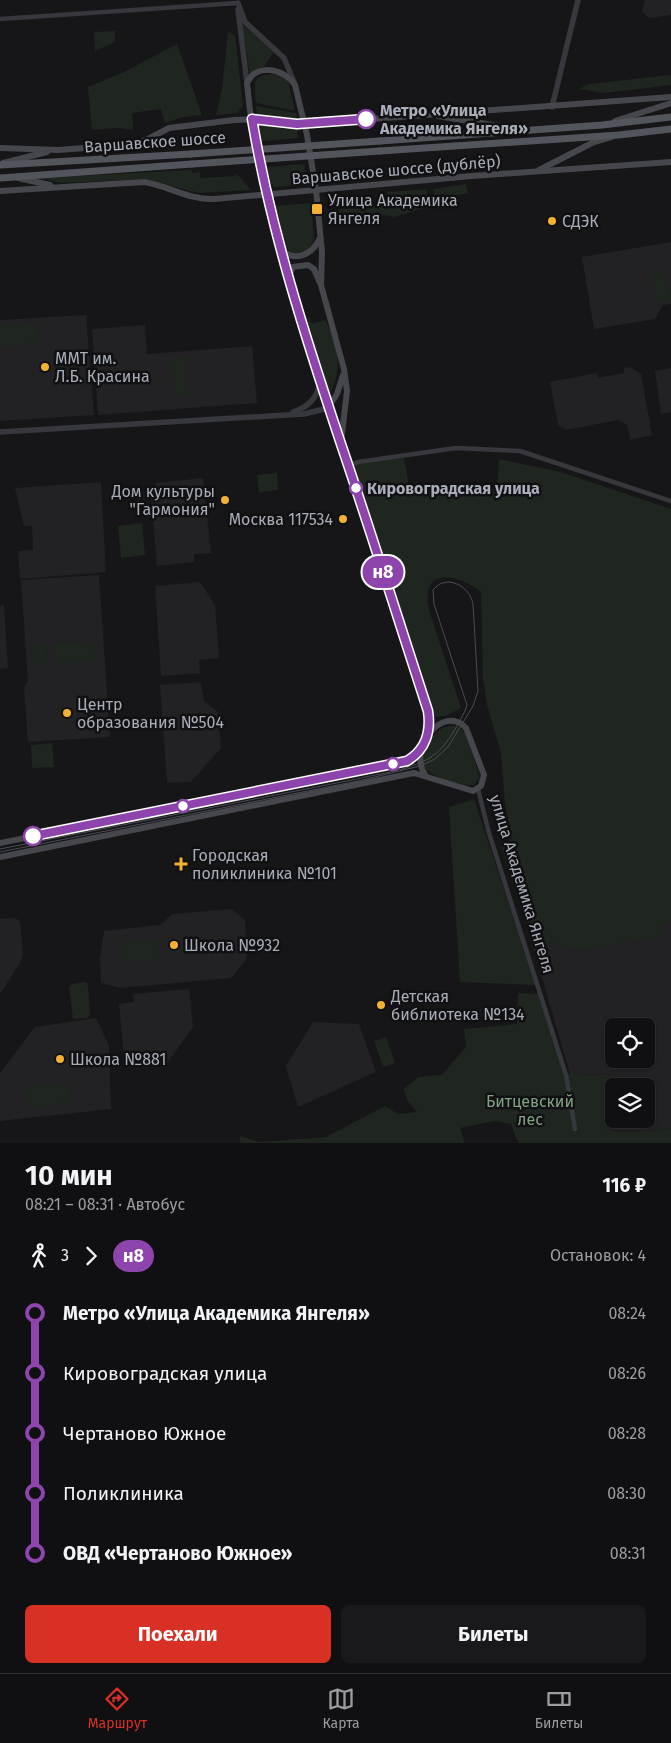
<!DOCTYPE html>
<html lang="ru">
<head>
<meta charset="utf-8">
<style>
	:root { --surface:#101012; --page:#19191b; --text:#f1f3f6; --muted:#9c9d9f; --line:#303032; --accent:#d93025 }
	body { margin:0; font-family:"Fira Sans",sans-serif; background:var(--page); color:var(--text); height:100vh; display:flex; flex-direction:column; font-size:19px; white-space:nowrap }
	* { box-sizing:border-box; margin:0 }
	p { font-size:16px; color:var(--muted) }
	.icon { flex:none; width:28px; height:28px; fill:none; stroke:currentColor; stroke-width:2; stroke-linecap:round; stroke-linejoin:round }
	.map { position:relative; height:1143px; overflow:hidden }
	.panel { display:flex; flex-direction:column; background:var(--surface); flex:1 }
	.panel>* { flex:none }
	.badge { padding:0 10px; border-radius:16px; font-size:18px; line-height:32px }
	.controls { position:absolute; left:605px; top:1018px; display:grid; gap:10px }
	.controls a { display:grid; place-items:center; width:50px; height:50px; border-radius:8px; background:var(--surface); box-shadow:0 1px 4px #0004,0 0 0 1px var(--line); font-size:25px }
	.map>.badge { position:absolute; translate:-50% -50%; box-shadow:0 0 0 2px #fff }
	.legs { display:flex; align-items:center; gap:8px; height:55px; padding:0 25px; font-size:16px }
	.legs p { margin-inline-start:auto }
	.head { display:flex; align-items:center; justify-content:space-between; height:85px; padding:0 25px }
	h1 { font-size:28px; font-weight:700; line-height:38px }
	.primary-button { display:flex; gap:10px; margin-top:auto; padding:10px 25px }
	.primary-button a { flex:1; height:58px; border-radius:8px; background:var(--accent); color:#fff; font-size:20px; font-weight:700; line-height:58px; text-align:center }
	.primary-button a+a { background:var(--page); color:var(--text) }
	ul { padding:0 25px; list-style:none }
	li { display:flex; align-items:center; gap:18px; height:60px; font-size:19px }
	li i { display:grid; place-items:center; width:8px; height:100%; margin:0 6px; background:currentColor }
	li i::after { content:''; width:12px; height:12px; margin:-6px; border:4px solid; border-radius:50%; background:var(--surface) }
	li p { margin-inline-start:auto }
	li:first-child i { background:linear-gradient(#0000 50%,currentColor 0) }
	li:last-child i { background:linear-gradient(currentColor 50%,#0000 0) }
	.menu { display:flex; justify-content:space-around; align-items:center; height:70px; border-top:1px solid var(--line); background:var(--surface); font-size:14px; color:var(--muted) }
	.menu a { display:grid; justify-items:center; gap:2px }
	.menu .current { color:var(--accent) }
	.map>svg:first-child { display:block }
	.built { fill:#222225; fill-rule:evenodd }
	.green { fill:#1e261f }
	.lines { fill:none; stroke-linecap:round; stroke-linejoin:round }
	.minor { stroke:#37383d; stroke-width:4.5 }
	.tertiary { stroke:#37383d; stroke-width:5.5 }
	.secondary { stroke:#45474d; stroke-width:6 }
	.primary { stroke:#53555c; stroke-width:7 }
	.tram { stroke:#4a4c52; stroke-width:1 }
	.primary-bridge { stroke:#53555c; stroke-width:7 }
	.line-1-casing { stroke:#fff; stroke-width:11 }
	.line-1 { stroke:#8e44ad; stroke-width:8 }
	.stop-1-dot { fill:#fff; stroke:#8e44ad; stroke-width:2.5 }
	.poi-dot { fill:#f2b134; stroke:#111113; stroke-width:2 }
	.labels { text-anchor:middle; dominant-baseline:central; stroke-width:5; stroke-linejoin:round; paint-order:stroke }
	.stop-label { font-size:16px; font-weight:bold; fill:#a8adb8; stroke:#111113; text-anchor:start }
	.street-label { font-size:16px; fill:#a8adb8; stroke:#111113 }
	.poi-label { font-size:16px; fill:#a8adb8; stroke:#111113; text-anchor:start }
	.park-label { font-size:16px; fill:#7fa381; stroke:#111113 }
</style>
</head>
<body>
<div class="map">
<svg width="671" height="1143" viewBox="0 0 671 1143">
	<rect width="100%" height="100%" fill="#161618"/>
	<g class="built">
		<path d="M 645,0 L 671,0 L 671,15 L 649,18 L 642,11 Z"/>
		<path d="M 671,242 L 671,304 L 663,305 L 655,319 L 594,329 L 582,257 Z"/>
		<path d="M 86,315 L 94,415 L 0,421 L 0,320 Z"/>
		<path d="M 145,325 L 147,354 L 252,346 L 257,403 L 98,415 L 92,329 Z"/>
		<path d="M 630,367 L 641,374 L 652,435 L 630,440 L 627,425 L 618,420 L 566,430 L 558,425 L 550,382 L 597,373 L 598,378 L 624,373 L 624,368 Z"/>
		<path d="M 671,368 L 671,412 L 661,414 L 655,371 Z"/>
		<path d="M 203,478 L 211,553 L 194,554 L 194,562 L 157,566 L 151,497 L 156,483 Z"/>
		<path d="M 101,482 L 106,572 L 20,579 L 18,551 L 33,550 L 32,526 L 24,526 L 15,488 Z"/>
		<path d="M 99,575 L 110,737 L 28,742 L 24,688 L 28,681 L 21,580 Z"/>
		<path d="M 200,582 L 215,605 L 219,658 L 199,660 L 200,673 L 161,676 L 155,586 Z"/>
		<path d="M 4,605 L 8,668 L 0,669 L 0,606 Z"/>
		<path d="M 201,682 L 204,701 L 218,712 L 221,748 L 191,782 L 167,783 L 160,685 Z"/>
		<path d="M 231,909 L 245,920 L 247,959 L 231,978 L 120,988 L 101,983 L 100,959 L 104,931 L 160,925 L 173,914 Z"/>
		<path d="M 15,918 L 20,921 L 23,954 L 20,963 L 0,994 L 0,919 Z"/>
		<path d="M 663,923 L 671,923 L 671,1128 L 648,1131 L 612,1132 L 614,1090 L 614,1119 L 646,1119 L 646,1086 L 614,1086 L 614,1075 L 570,1074 L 533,946 L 554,943 L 577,951 ZM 614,1026 L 646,1026 L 646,1059 L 614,1059 Z"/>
		<path d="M 189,989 L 193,1027 L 167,1063 L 125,1067 L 119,1004 L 134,1002 L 133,994 Z"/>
		<path d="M 96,1018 L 109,1046 L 111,1109 L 0,1121 L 0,1073 L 35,1027 Z"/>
		<path d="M 313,1022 L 359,1024 L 376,1072 L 298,1107 L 286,1066 Z"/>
	</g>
	<g class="green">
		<path d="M 242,24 L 274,52 L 264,67 L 256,69 L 250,74 Z"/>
		<path d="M 115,31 L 115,42 L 95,51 L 94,32 Z"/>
		<path d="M 228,31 L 235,36 L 243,105 L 238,113 L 216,115 L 222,89 Z"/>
		<path d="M 177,44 L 202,115 L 183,117 L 165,123 L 161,109 L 132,113 L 133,130 L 117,128 L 92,130 L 88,87 L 124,72 Z"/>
		<path d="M 279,74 L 288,81 L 295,111 L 256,103 C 254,78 252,75 279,74 Z"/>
		<path d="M 671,75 L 671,85 L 604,93 L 579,89 L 589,84 Z"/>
		<path d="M 256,106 L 296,113 L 297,118 L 257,116 Z"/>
		<path d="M 261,123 L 296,128 L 300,131 L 297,132 L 298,138 L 262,141 L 259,126 Z"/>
		<path d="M 304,164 L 308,184 L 275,187 L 270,183 L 267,167 Z"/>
		<path d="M 192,170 L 192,173 L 200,172 L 200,178 L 235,176 L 236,173 L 251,190 L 199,193 L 142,179 L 61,183 L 40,178 Z"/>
		<path d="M 466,184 L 468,193 L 436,199 L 434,196 L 434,189 Z"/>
		<path d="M 427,189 L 428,201 L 424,208 L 394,217 L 383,215 L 348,224 L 325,211 C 344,208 360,209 378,206 L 388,192 Z"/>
		<path d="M 311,203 L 314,240 L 308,250 L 293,254 L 284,248 L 281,244 L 272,206 Z"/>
		<path d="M 666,272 L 671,301 L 657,303 L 652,274 Z"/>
		<path d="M 309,316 L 312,324 L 325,320 C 339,346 344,372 327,398 L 307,327 Z"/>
		<path d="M 33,323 L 38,328 L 36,343 L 0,346 L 0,326 Z"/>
		<path d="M 185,357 L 188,394 L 175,395 L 172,358 Z"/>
		<path d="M 404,458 L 410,492 L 497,488 L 499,459 L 561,472 L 671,509 L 671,923 L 663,923 L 662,936 L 577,951 L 554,943 L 533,946 L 521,903 L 527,897 L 515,888 L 501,846 L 512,839 L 505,805 L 501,753 L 487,705 L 483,678 L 481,592 C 457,573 420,566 429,610 L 461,708 L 446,716 L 434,717 L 354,469 L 354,464 L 360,463 Z"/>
		<path d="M 277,473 L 278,490 L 259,492 L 257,475 Z"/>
		<path d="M 142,523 L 145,555 L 121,558 L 118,526 Z"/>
		<path d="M 94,642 L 94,662 L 54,663 L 54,643 Z"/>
		<path d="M 32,643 L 45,643 L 46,664 L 33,664 Z"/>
		<path d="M 456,726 L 462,729 L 465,733 L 480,777 L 474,785 C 463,787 429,777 424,766 C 419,756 431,734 441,729 C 445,726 451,726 456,726 Z"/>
		<path d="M 52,743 L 54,767 L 32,768 L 31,745 Z"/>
		<path d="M 474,799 L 536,985 L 460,982 L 449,807 Z"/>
		<path d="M 159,940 L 160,960 L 121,961 L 120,941 Z"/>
		<path d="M 86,982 L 88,986 L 90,1015 L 87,1018 L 73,1019 L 69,987 L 72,984 Z"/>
		<path d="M 518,993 L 539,994 L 564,1072 L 571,1074 L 615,1075 L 612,1132 L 648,1131 L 671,1128 L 671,1143 L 518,1143 L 511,1124 L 495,1121 L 460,1128 L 465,1143 L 240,1143 L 240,1136 L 259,1142 L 326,1137 L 385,1106 L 398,1114 L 417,1112 L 407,1100 L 404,1089 L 418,1077 L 442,1075 L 466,1047 L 464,1029 L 517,1024 Z"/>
		<path d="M 386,1037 L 395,1063 L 383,1067 L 374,1041 Z"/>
		<path d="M 68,1084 L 69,1103 L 30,1107 L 28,1087 Z"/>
	</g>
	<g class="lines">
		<g class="minor">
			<path d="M 0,19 L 238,3"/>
			<path d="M 349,466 L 358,462 L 456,448 L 520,451 L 671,501"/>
			<path d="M 478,789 L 489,833 L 566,1075 L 575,1129"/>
		</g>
		<g class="tertiary">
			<path d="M 238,3 L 245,22 L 284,58 L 294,82"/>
			<path d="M 238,10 L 247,83"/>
			<path d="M 552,107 L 578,0"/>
			<path d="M 293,412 C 308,407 317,399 320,382"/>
			<path d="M 0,432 L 304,414 L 328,408"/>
		</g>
		<g class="secondary">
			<path d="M 438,116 L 517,129"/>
			<path d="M 615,121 L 671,103"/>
			<path d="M 0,148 L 58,150 L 127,145 L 146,140 L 169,128 L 234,120 L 264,119 L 304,124 L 671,97"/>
			<path d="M 3,163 L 47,152"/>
			<path d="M 539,170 L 594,142 L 611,137"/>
			<path d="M 18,178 L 50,185"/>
			<path d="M 0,191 L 144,182 C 169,186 189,200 214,199 L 472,176 L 671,162"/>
			<path d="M 279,248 C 293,263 312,256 320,238"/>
			<path d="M 288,278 L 293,267 L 308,265 L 314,269 L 320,283"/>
			<path d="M 328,408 L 337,394 L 343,375"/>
			<path d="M 341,442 L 347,391 L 344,369 L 321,285 L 322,252 L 316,190 L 307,135 L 295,85 C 285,69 256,62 247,83 C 258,208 303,327 342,445 C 371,533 399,622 428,711 L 428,735"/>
			<path d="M 0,843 L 407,761 L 421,750"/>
			<path d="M 0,857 L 414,773 L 473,791 L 481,786 L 484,775 L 466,728 C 443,703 406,749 426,776"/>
		</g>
		<g class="primary">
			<path d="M 380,141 L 602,125 L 671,117"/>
			<path d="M 380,151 L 619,135 L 671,129"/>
			<path d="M 0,165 L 191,154"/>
			<path d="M 0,178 L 192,164"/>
		</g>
		<path class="tram" d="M 0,849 L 357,779 C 385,772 427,769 445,744 C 453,734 459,722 465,711 L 467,705 L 434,604 L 433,590 C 446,573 470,586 473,604 L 478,691 L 473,706 L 448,747 L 435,759 L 420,766 L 358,781 L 0,852"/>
		<g class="primary-bridge">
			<path d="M 191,154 L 380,141"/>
			<path d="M 192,164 L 380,151"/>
		</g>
	</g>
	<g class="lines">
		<g class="line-1-casing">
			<path id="line-1" d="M 33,836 L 407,761 C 426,750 431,731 428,711 C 399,622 371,532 341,444 C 305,336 271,231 252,119 L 297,124 L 366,119"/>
		</g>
		<use href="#line-1" class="line-1"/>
	</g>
	<g class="stop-1-dot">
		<circle cx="366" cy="119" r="9"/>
		<circle cx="356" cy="488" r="6"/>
		<circle cx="393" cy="764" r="6"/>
		<circle cx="183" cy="806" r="6"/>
		<circle cx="33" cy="836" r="9"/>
	</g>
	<g class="poi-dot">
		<rect x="311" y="203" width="12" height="12" rx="2.5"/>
		<circle cx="552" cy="221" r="5"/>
		<circle cx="45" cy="367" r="5"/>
		<circle cx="225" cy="500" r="5"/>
		<circle cx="343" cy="519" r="5"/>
		<circle cx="67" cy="713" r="5"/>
		<path d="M178.5 856.5h5v5h5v5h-5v5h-5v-5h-5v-5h5z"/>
		<circle cx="174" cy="945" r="5"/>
		<circle cx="381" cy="1005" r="5"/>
		<circle cx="60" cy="1059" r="5"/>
	</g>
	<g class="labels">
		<g class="stop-label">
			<text x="380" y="110">Метро «Улица<tspan x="380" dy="18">Академика Янгеля»</tspan></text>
			<text x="367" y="488">Кировоградская улица</text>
		</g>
		<g class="street-label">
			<text transform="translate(155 142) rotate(-4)">Варшавское шоссе</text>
			<text transform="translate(396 170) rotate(-5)">Варшавское шоссе (дублёр)</text>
			<text transform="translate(522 884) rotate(73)">улица Академика Янгеля</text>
		</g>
		<g class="poi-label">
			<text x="328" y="200">Улица Академика<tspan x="328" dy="18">Янгеля</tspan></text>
			<text x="562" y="221">СДЭК</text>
			<text x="55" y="358">ММТ им.<tspan x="55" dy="18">Л.Б. Красина</tspan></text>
			<text x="215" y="491" text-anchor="end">Дом культуры<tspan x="215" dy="18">"Гармония"</tspan></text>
			<text x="333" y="519" text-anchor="end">Москва 117534</text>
			<text x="77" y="704">Центр<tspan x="77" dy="18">образования №504</tspan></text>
			<text x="192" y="855">Городская<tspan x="192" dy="18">поликлиника №101</tspan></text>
			<text x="184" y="945">Школа №932</text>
			<text x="391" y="996">Детская<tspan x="391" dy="18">библиотека №134</tspan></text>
			<text x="70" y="1059">Школа №881</text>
		</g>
		<g class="park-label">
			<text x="530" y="1101">Битцевский<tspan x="530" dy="18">лес</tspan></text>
		</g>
	</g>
</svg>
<div class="controls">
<a><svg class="icon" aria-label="locate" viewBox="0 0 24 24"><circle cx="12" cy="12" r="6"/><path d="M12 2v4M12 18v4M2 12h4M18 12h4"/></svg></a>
<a><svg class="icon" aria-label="layers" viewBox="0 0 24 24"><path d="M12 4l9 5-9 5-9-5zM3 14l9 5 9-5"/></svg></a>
</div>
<b class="badge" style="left:383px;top:572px;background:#8e44ad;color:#fff">н8</b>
</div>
<section class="panel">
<div class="head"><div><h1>10 мин</h1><p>08:21 – 08:31 · Автобус</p></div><b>116 ₽</b></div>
<div class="legs"><svg class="icon" aria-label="walk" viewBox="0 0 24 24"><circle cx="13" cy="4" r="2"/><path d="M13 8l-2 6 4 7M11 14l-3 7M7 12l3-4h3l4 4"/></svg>3<svg class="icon" aria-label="forward" viewBox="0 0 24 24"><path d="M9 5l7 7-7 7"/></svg><b class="badge" style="background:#8e44ad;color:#fff">н8</b><p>Остановок: 4</p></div>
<ul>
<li><i style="color:#8e44ad"></i><b>Метро «Улица Академика Янгеля»</b><p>08:24</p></li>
<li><i style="color:#8e44ad"></i><span>Кировоградская улица</span><p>08:26</p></li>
<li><i style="color:#8e44ad"></i><span>Чертаново Южное</span><p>08:28</p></li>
<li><i style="color:#8e44ad"></i><span>Поликлиника</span><p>08:30</p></li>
<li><i style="color:#8e44ad"></i><b>ОВД «Чертаново Южное»</b><p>08:31</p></li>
</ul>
<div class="primary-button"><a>Поехали</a><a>Билеты</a></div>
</section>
<nav class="menu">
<a class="current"><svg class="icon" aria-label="directions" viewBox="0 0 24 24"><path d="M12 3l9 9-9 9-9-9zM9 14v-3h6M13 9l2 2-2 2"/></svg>Маршрут</a>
<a><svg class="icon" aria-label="map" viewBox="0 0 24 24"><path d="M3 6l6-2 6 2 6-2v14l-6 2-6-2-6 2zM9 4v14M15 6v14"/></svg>Карта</a>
<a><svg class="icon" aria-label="tickets" viewBox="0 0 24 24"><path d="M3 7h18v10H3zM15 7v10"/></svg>Билеты</a>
</nav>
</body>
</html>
